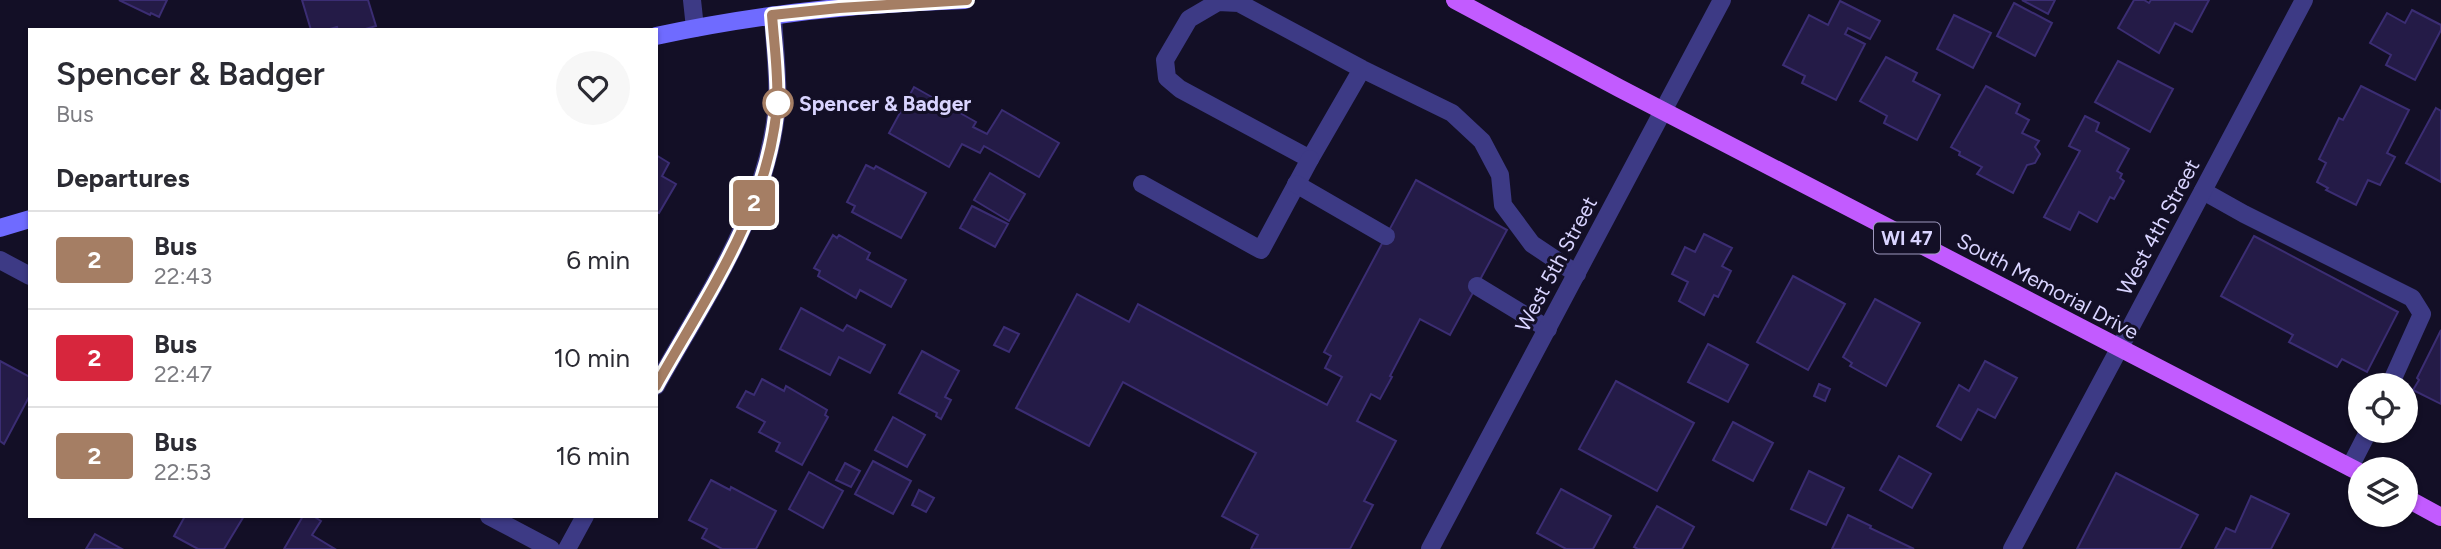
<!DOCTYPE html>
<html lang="en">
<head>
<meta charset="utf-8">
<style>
	:root { --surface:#fff; --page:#f7f7f7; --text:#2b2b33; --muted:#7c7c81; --line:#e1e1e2 }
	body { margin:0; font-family:Figtree,sans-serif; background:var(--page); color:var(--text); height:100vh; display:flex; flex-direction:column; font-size:26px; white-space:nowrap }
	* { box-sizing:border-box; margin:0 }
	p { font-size:23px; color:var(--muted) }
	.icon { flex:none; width:38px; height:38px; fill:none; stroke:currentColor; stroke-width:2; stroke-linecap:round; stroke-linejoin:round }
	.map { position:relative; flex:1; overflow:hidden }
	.details { position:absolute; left:28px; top:28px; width:630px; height:490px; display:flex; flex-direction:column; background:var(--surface); border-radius:0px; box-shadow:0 2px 5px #0004 }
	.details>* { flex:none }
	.badge { padding:0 14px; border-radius:5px; font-size:24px; line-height:46px }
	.tools { position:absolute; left:2348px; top:373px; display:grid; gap:14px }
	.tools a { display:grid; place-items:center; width:70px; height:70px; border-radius:50%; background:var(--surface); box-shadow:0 2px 5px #0004; font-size:35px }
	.map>.badge { position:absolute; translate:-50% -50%; box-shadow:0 0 0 4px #fff }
	h2 { padding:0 28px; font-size:26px; line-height:63px }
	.round { display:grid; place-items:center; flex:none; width:74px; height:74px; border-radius:37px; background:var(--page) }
	.overview { display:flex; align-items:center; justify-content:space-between; height:119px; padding:0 28px }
	h1 { font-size:33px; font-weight:600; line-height:52px }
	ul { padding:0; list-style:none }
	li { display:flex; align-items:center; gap:21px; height:98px; padding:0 28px; border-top:2px solid var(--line) }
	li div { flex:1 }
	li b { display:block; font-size:26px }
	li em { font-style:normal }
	li .badge { min-width:77px; font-weight:700; text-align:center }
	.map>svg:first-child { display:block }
	.building { fill:#241b47; stroke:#3b2d73; stroke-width:2 }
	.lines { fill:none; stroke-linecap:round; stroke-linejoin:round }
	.service { stroke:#3d3a85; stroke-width:18 }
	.minor { stroke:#3d3a85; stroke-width:18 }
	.tertiary { stroke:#3d3a85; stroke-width:18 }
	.secondary { stroke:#6f6bff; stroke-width:18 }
	.primary { stroke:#c25bff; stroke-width:18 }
	.line-casing { stroke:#fff; stroke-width:16 }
	.line { stroke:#a57e64; stroke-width:10 }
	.stop-dot { fill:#fff; stroke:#a57e64; stroke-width:3.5 }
	.labels { text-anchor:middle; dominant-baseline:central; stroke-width:6; stroke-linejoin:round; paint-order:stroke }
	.shield { fill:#130f26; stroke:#9e99be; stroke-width:2 }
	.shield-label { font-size:19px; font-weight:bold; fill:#d9d4ff }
	.stop-label { font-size:21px; font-weight:bold; fill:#d9d4ff; stroke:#130f26; text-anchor:start }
	.street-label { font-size:21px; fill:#d9d4ff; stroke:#130f26 }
</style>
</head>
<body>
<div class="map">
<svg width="2441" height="549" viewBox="0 0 2441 549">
	<rect width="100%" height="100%" fill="#130f26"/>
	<g class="building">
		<path d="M 119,0 L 167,0 L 159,17 L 151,13 L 150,15 Z"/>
		<path d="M 302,0 L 368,0 L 376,26 L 362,30 L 338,30 L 337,27 L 326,30 L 311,30 Z"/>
		<path d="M 2022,0 L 2055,0 L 2048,14 Z"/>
		<path d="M 2134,0 L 2144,0 L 2149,3 L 2151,0 L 2209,0 L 2192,32 L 2175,23 L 2159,53 L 2118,28 Z"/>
		<path d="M 1840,1 L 1880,21 L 1870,39 L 1848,28 L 1845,34 L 1865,44 L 1836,100 L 1802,83 L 1805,76 L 1783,65 L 1809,15 L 1828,25 Z"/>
		<path d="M 2014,3 L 2052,23 L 2035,56 L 1997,36 Z"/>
		<path d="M 2412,10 L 2441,25 L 2441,30 L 2415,80 L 2386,65 L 2391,55 L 2370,43 L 2387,13 L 2405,23 Z"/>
		<path d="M 1954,15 L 1991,33 L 1973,68 L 1937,49 Z"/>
		<path d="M 1886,57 L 1917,73 L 1913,81 L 1940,95 L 1917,140 L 1884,123 L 1887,116 L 1860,101 Z"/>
		<path d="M 2118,61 L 2173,89 L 2150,132 L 2095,102 Z"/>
		<path d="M 1986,86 L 2020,104 L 2016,113 L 2029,120 L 2022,133 L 2039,141 L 2035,147 L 2040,154 L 2035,163 L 2027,165 L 2013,193 L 1977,174 L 1982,167 L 1959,155 L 1960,152 L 1951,147 Z"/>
		<path d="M 2361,86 L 2409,110 L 2387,153 L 2395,157 L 2380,185 L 2368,180 L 2356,205 L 2326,190 L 2328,188 L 2317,182 L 2326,163 L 2319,159 L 2339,118 L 2343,120 Z"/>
		<path d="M 914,87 L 976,122 L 973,127 L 987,134 L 1002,110 L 1059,143 L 1039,177 L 984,146 L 980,153 L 962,144 L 949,167 L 889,133 Z"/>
		<path d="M 2436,108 L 2441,111 L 2441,182 L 2406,163 Z"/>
		<path d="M 2085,116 L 2099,123 L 2096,131 L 2129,149 L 2117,171 L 2122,174 L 2120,178 L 2124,181 L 2114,199 L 2110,197 L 2097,222 L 2079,212 L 2070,230 L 2044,217 L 2080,151 L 2069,146 Z"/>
		<path d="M 656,155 L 669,163 L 662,176 L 676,184 L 659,213 L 656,212 Z"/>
		<path d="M 866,165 L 874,169 L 876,166 L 926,193 L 901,238 L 852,212 L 855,206 L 847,202 Z"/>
		<path d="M 990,173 L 1025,194 L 1009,221 L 974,200 Z"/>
		<path d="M 1416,180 L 1507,230 L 1450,335 L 1420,319 L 1390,376 L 1392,377 L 1380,399 L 1371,394 L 1357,421 L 1396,441 L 1364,501 L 1373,505 L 1350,549 L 1251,549 L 1258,535 L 1222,516 L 1256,453 L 1123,382 L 1089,446 L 1016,408 L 1077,294 L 1129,322 L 1138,304 L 1327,405 L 1342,377 L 1325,368 L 1331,356 L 1324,352 Z"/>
		<path d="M 972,206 L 1008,224 L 995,247 L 960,228 Z"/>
		<path d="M 1704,234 L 1732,248 L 1722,266 L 1731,271 L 1718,297 L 1714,295 L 1704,315 L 1679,301 L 1688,282 L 1672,274 L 1685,247 L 1695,252 Z"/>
		<path d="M 833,235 L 837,238 L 839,235 L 870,253 L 867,259 L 906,280 L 891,307 L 860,290 L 856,298 L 818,276 L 820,271 L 814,268 Z"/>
		<path d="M 2254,236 L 2398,312 L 2367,372 L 2342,359 L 2337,367 L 2289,342 L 2293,335 L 2221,296 Z"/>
		<path d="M 1793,276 L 1845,304 L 1808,370 L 1757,342 Z"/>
		<path d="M 1875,299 L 1920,323 L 1886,386 L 1850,366 L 1852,363 L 1843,357 Z"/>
		<path d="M 801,308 L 843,331 L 847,325 L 885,345 L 870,373 L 839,357 L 830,375 L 780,349 Z"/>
		<path d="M 1004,327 L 1019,334 L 1009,352 L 994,345 Z"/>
		<path d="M 2441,330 L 2441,404 L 2413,390 L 2419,380 L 2417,378 Z"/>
		<path d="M 1708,344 L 1748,365 L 1728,402 L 1688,382 Z"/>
		<path d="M 922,351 L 959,371 L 945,397 L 951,400 L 941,419 L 936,416 L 937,413 L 899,393 Z"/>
		<path d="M 0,361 L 30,377 L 30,395 L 4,444 L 0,441 Z"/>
		<path d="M 1985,361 L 2017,378 L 1995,418 L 1978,409 L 1961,440 L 1937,426 L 1959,385 L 1969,391 Z"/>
		<path d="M 762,379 L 784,391 L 786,386 L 827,410 L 825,415 L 828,417 L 802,465 L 776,451 L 780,443 L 759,432 L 765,422 L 737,407 L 746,391 L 754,395 Z"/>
		<path d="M 1616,381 L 1694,423 L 1657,491 L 1579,449 Z"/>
		<path d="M 1819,384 L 1830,389 L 1825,401 L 1814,396 Z"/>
		<path d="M 893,417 L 925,435 L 907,467 L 875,450 Z"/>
		<path d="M 1733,422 L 1773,443 L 1753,481 L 1713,460 Z"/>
		<path d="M 1899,456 L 1931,474 L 1912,508 L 1880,490 Z"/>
		<path d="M 873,461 L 911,481 L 893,514 L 855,494 Z"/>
		<path d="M 845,463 L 860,471 L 851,487 L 836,480 Z"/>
		<path d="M 1809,471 L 1844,488 L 1826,525 L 1791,509 Z"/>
		<path d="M 809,472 L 843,491 L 823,528 L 789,509 Z"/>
		<path d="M 2116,473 L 2198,515 L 2180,549 L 2077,549 Z"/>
		<path d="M 711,480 L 730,490 L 731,487 L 776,511 L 756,549 L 722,549 L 702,538 L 707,529 L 689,520 Z"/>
		<path d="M 1561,489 L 1611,516 L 1593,549 L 1566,549 L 1537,533 Z"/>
		<path d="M 919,490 L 934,498 L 926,512 L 912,505 Z"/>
		<path d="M 2251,496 L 2289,514 L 2271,549 L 2215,549 L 2226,528 L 2235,532 Z"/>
		<path d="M 1657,506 L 1694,527 L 1682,549 L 1638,549 L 1634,547 Z"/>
		<path d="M 1848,515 L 1871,526 L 1870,528 L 1914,549 L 1832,549 Z"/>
		<path d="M 185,516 L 244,516 L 224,549 L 198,549 L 174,536 Z"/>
		<path d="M 303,516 L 313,516 L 321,521 L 312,535 L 335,549 L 284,549 Z"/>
		<path d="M 95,534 L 122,549 L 86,549 Z"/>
	</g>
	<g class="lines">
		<g class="service">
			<path d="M 692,0 L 695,28"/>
			<path d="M 1362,69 L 1310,159 L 1180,89 L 1167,78 L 1165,60 L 1189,19 L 1218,2 L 1239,3 L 1362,69 L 1452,113 L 1482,141 L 1500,175 L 1503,205 L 1532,244 L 1577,274"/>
			<path d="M 1142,184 L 1261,250 L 1310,159"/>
			<path d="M 1296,184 L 1386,236"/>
			<path d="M 2203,191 L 2244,214 L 2412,298 L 2422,314 L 2390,385"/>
			<path d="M 1477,286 L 1548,329"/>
			<path d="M 2350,467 L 2369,430"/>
		</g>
		<g class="minor">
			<path d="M 0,260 L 30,276"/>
			<path d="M 489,516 L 551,549"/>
			<path d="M 1430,549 L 1722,0"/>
			<path d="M 2012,549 L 2119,349"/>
		</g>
		<g class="tertiary">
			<path d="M 2119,349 L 2304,0"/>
			<path d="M 656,386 C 705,298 768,209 777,105 C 779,80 774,42 773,15"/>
			<path d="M 567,549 L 585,516"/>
		</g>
		<g class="secondary">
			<path d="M 656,36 C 758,14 861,3 965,0"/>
			<path d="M 0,228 L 30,219"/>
		</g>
		<g class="primary">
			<path d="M 1455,0 L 1619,88 L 2361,473"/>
			<path d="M 2406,498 L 2441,517"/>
		</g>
	</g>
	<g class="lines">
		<g class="line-casing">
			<path id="line" d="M 656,386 C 705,298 769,209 777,105 C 779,79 774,42 772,15 L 839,8 L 967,0"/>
		</g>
		<use href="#line" class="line"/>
	</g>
	<circle class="stop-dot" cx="778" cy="103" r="14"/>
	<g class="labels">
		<rect class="shield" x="1874" y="222.5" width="66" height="31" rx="5"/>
		<g class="shield-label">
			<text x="1907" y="238">WI 47</text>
		</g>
		<g class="stop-label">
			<text x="799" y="103">Spencer &amp; Badger</text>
		</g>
		<g class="street-label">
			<text transform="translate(2158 227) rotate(-62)">West 4th Street</text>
			<text transform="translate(1556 264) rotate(-62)">West 5th Street</text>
			<text transform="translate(2048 286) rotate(28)">South Memorial Drive</text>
		</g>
	</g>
</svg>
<div class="tools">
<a><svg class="icon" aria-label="locate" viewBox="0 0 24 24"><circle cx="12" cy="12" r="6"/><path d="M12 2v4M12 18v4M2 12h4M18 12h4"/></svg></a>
<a><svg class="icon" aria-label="layers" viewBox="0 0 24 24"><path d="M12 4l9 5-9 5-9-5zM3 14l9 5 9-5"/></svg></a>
</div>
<b class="badge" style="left:754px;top:203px;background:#a57e64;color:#fff">2</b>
<section class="details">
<div class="overview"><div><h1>Spencer &amp; Badger</h1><p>Bus</p></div><a class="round"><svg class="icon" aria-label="heart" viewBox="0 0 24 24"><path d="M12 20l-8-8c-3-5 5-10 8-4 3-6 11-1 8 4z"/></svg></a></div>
<h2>Departures</h2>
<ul>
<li><span class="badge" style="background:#a57e64;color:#fff">2</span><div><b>Bus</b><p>22:43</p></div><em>6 min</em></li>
<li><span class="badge" style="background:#d7263d;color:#fff">2</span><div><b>Bus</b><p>22:47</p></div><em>10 min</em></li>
<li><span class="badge" style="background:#a57e64;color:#fff">2</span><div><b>Bus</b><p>22:53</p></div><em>16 min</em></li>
</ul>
</section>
</div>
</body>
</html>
